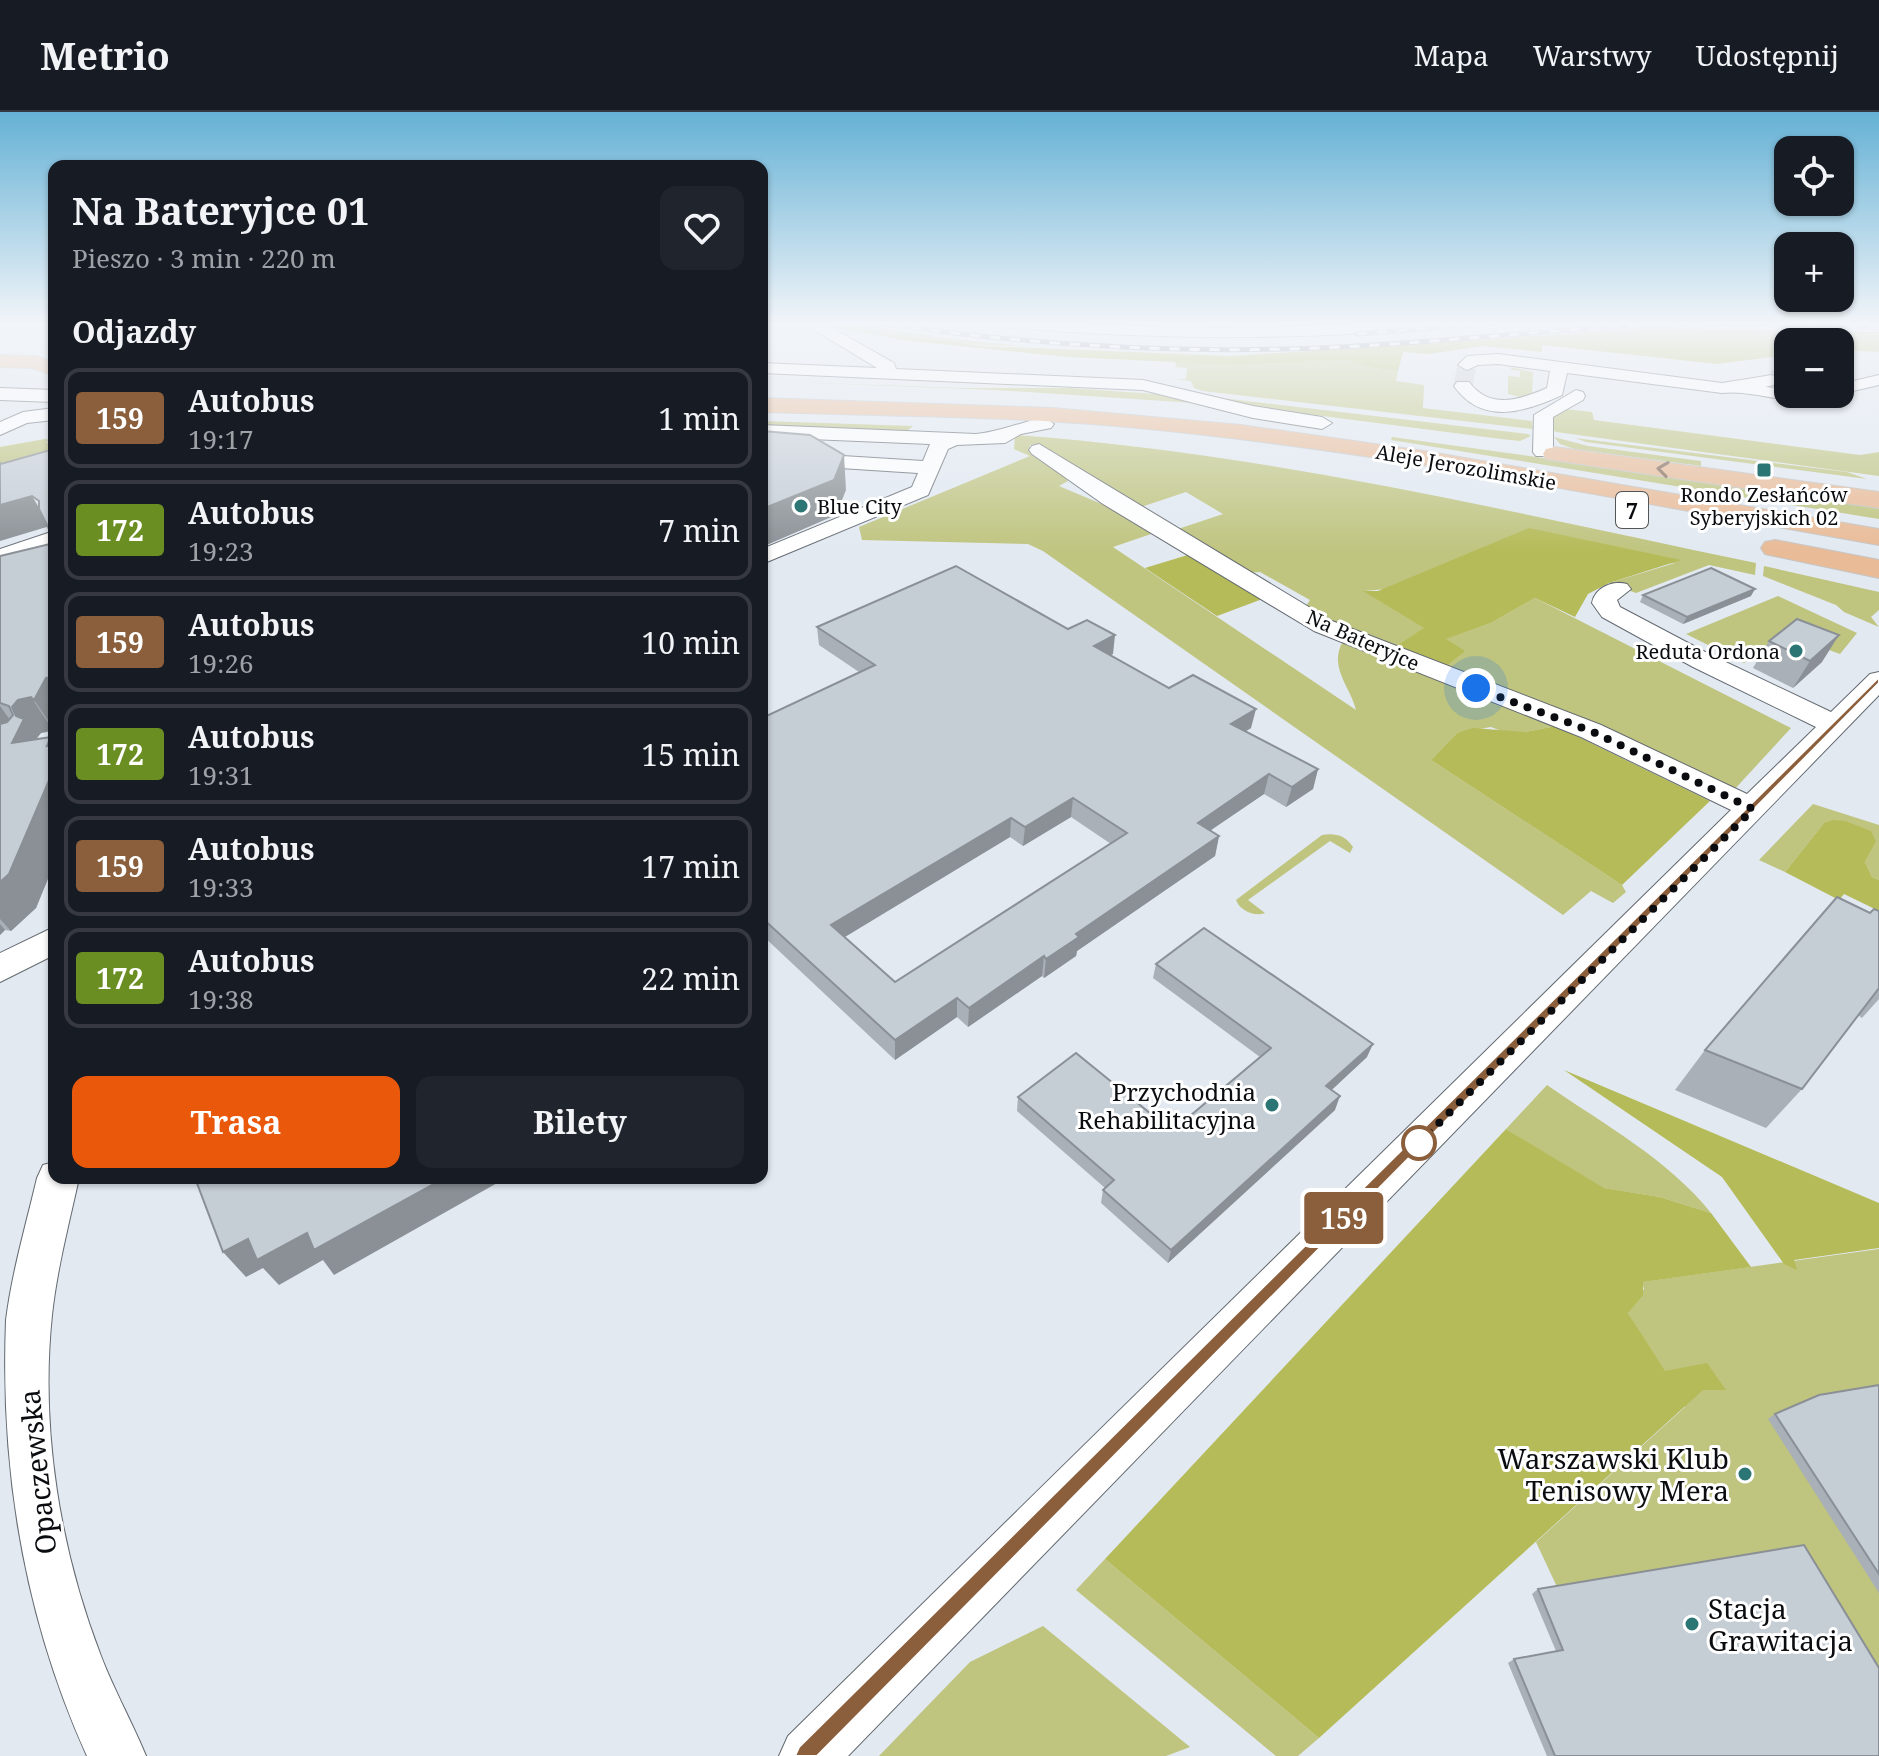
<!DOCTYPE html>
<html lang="pl">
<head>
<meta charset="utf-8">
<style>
	:root { --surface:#171b24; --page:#20242c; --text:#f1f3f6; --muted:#9ea1a6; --line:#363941; --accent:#ea580c }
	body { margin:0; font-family:"Noto Serif",serif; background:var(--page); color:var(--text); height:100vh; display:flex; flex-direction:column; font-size:30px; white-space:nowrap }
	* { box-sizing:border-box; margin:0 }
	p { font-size:26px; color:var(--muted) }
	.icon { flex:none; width:44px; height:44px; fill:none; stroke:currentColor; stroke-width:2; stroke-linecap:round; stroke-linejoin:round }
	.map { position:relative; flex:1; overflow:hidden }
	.drawer { position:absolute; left:48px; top:48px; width:720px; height:1024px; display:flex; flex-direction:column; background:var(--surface); border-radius:16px; box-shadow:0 2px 6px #0004 }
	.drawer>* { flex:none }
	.badge { padding:0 16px; border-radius:6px; font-size:28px; line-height:52px }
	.fabs { position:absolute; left:1774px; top:24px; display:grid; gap:16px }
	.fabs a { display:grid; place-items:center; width:80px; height:80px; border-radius:16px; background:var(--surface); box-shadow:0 2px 6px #0004; font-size:40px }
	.you { position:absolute; width:40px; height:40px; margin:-20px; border:6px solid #fff; border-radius:50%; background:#1a73e8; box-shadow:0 0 0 12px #1a73e833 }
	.map>.badge { position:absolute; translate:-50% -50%; box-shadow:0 0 0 4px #fff }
	h2 { padding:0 24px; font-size:30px; line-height:72px }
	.round { display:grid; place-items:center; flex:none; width:84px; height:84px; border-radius:16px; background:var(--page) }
	.summary { display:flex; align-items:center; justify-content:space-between; height:136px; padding:0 24px }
	h1 { font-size:38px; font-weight:700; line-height:60px }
	.button { display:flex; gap:16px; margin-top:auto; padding:16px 24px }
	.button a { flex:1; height:92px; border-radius:16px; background:var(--accent); color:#fff; font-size:32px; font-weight:700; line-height:92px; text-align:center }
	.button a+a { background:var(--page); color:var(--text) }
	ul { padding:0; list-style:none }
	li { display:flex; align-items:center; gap:24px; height:100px; margin:0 16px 12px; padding:0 8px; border:4px solid var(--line); border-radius:16px }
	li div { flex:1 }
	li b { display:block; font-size:30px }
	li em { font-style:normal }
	li .badge { min-width:88px; font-weight:700; text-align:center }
	header { display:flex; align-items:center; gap:48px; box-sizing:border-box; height:112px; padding:0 40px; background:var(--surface); border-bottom:2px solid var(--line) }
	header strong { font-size:38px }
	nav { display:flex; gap:44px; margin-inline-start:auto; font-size:28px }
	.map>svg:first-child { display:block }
	.green { fill:#bfc47f }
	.forest { fill:#b5bb58 }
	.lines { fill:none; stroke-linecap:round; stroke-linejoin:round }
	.minor-tunnel { stroke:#c2c8cf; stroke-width:19; stroke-dasharray:19 9; stroke-linecap:butt }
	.minor-casing { stroke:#646a71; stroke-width:2 }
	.major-casing { stroke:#c4c5c5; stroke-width:2 }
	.minor { fill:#fff; fill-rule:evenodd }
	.major { fill:#e9bb97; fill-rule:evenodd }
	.rail-casing { stroke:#797e84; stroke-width:5 }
	.rail { stroke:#fff; stroke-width:3; stroke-dasharray:10; stroke-linecap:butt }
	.wall { fill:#a9b0b7; fill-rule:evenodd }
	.shaded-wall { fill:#8a9095 }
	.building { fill:#c5cdd5; stroke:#8a9095; stroke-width:2; fill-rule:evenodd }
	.oneway { stroke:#856c5a }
	.line { fill:#8b5e3c; stroke:#fff; stroke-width:2 }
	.walk { stroke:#0a0c0f; stroke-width:8; stroke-dasharray:0 14.4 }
	.poi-dot { fill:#2b7574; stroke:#fff; stroke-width:3 }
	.stop-dot { fill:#fff; stroke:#8b5e3c; stroke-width:4 }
	.labels { text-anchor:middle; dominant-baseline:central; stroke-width:6; stroke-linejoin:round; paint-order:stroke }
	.far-street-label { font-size:20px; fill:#0a0c0f; stroke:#fff }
	.far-poi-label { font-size:20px; fill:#0a0c0f; stroke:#fff }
	.shield { fill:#fff; stroke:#545557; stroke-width:2 }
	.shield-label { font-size:22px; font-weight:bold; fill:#0a0c0f }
	.poi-label { font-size:24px; fill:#0a0c0f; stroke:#fff; text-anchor:end }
	.near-poi-label { font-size:28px; fill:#0a0c0f; stroke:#fff; text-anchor:end }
	.near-street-label { font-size:28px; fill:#0a0c0f; stroke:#fff }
</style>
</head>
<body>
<header>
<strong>Metrio</strong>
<nav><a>Mapa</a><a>Warstwy</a><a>Udostępnij</a></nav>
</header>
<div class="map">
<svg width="1879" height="1644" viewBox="0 0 1879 1644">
	<rect width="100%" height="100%" fill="#e2e9f1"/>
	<g class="green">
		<path d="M 829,210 L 846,210 L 953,227 L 1023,234 C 956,235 891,223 825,213 Z"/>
		<path d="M 1348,248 L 1367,255 L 1398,259 L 1396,269 L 1424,273 L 1423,296 L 1532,309 L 1533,317 L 1203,279 L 1194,276 L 1191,269 L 1175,267 L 1186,267 L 1187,256 L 1176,255 L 1175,249 L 1240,253 Z"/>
		<path d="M 1511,255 L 1533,260 L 1532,284 L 1524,286 L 1508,282 L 1508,264 L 1520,265 L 1520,259 L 1511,258 Z"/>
		<path d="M 762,269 L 963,276 L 1071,276 L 1155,282 L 1195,291 L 995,278 Z"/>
		<path d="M 1204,284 L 1528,322 L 1531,324 L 1520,329 L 1501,327 L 1268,297 Z"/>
		<path d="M 1564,297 L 1592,300 L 1594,308 L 1860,343 L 1879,340 L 1879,364 L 1556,320 L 1553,318 L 1552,301 Z"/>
		<path d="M 762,309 L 913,314 L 907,319 L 762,314 Z"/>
		<path d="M 1015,323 C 1266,341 1511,400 1756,451 L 1755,463 L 1709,453 L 1636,481 L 1609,471 L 1675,451 L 1364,479 L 1425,516 L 1393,536 L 1361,527 L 1306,494 L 1310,488 L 1260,460 L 1247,461 L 1175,418 L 1223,402 L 1186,380 L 1138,396 L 1045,337 L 1034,332 L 1029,334 L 1068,369 L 1059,374 L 1116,398 L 1154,421 L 1113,435 L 1356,598 C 1351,576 1329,556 1342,531 L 1556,614 L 1525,620 L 1507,621 L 1491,615 L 1457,621 L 1431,648 L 1622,773 L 1626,780 L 1613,791 L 1591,779 L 1563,803 L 1043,439 L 1028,432 L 862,428 L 859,415 L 1030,344 L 1014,337 Z"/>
		<path d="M 1392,325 L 1879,392 L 1879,407 L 1391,328 Z"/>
		<path d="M 1554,325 L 1588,334 L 1701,349 L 1701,354 L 1574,337 L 1560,332 Z"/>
		<path d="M 1575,326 L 1847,360 L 1867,367 L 1586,330 Z"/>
		<path d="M 45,327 L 51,328 L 46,330 L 54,334 L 54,338 L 0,352 L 0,335 Z"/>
		<path d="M 1764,454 L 1879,480 L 1879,498 L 1871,505 L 1879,515 L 1844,500 L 1836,493 L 1763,464 Z"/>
		<path d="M 1778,484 L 1857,521 L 1840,542 L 1785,522 L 1744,551 L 1686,522 Z"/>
		<path d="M 1535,486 L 1791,616 L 1733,679 L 1444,556 L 1445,527 L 1491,511 Z"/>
		<path d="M 1813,692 L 1879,713 L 1879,768 L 1872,765 L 1865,750 L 1876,730 L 1824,711 L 1785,760 L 1759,748 Z"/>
		<path d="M 1322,723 C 1335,721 1345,723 1353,735 L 1350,741 L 1330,729 L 1248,788 L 1265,801 C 1255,805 1240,799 1236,788 Z"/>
		<path d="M 1547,973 C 1603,1012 1668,1047 1711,1101 L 1660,1085 L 1603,1076 L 1506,1017 Z"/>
		<path d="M 1879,1137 L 1879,1574 L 1558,1477 L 1536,1430 L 1685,1295 L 1628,1201 L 1644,1177 L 1642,1170 Z"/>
		<path d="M 1105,1447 L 1319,1626 L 1298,1644 L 1276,1644 L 1076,1478 Z"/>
		<path d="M 1043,1514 L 1190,1635 L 1166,1644 L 879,1644 L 970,1550 Z"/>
	</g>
	<g class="forest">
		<path d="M 825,213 L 982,234 L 1232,244 L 1657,216 L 1879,220 L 1879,240 L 1840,238 L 1840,230 L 1788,230 L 1788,243 L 1717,252 L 1542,233 L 1542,240 L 1483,234 L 1428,242 L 1403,240 L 1398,259 L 1367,255 L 1348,248 L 1240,253 L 1067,245 L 910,229 L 823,214 Z"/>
		<path d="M 1529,416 L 1681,448 L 1609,471 L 1588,482 L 1575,505 L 1535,486 L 1491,511 L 1446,527 L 1465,539 L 1444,556 L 1393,536 L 1424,516 L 1363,479 L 1378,479 Z"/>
		<path d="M 1191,442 L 1265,486 L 1217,504 L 1145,456 Z"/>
		<path d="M 1556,614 L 1710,689 L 1622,773 L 1431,648 L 1457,621 L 1473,616 L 1525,620 Z"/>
		<path d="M 1833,708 L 1845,709 L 1871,719 L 1876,730 L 1865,750 L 1872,765 L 1879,768 L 1879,799 L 1844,782 L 1839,788 L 1785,760 L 1824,711 Z"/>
		<path d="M 1564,958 L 1879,1091 L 1879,1136 L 1794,1148 L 1797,1158 L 1784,1152 L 1722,1065 Z"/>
		<path d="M 1506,1017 L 1604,1076 L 1660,1085 L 1711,1101 L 1751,1155 L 1643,1170 L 1643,1183 L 1628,1201 L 1665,1259 L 1707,1251 L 1726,1278 L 1703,1278 L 1319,1626 L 1105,1447 Z"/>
	</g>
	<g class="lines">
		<g class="minor-tunnel">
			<path d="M 1772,268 L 1788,266"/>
			<path d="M 1463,274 L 1467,253"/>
		</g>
		<g class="minor-casing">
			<g id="minor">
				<path d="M 801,210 L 822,210 L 894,251 L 896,257 L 1143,268 L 1253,294 L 1322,305 L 1332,311 L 1322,317 L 1253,306 L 1143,278 L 762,261 L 762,251 L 877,256 Z"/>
				<path d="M 993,210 L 1220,216 L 1446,210 L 1438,215 C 1292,230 1147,227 1001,215 Z"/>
				<path d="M 1498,242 L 1722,271 L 1772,263 L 1781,268 L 1778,272 L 1765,275 L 1788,277 L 1788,282 L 1822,282 L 1819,286 C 1786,294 1752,277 1722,281 L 1567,261 L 1562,283 C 1525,300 1482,314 1454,274 L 1457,270 L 1469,270 C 1490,298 1519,288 1547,276 L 1550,259 L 1498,252 L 1478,253 L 1467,258 L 1458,253 L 1467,244 Z"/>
				<path d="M 1879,263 L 1879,273 L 1840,282 L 1838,282 L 1840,272 Z"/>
				<path d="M 0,276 L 54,278 L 54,290 L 0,288 Z"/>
				<path d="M 1576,278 L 1583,280 L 1585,284 L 1583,288 L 1553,305 L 1553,340 L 1550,344 L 1536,344 L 1533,340 L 1534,303 Z"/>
				<path d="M 54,296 L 54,308 L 27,311 L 0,323 L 0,310 L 23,300 Z"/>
				<path d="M 1044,306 L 1054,312 L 1051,316 L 1021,322 L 1005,331 L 957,333 L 948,337 L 928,383 L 762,452 L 762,437 L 912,375 L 918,361 L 762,351 L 762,339 L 923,349 L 930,332 L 762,325 L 762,313 L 976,322 C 1000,320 1020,310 1044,306 Z"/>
				<path d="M 1039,332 L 1332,509 L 1601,613 L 1747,682 L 1816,615 L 1693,555 L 1602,505 L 1592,491 C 1595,475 1613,468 1627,472 L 1631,477 L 1617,488 L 1620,495 L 1711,543 L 1831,600 L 1870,562 L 1879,560 L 1879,583 L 848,1644 L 779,1644 L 788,1624 L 1731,698 L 1581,625 L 1314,519 L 1103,392 L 1032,342 L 1029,338 L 1032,334 Z"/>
				<path d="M 54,419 L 54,434 L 0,452 L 0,437 Z"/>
				<path d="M 54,815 L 54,843 L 0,870 L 0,841 Z"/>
				<path d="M 54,1050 L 54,1066 L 79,1066 C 69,1112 57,1157 52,1203 C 40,1317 60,1438 101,1544 C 114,1578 132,1610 146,1644 L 87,1644 C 25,1507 0,1359 6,1208 C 12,1160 26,1113 37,1066 L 43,1053 Z"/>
			</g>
		</g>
		<g class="major-casing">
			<g id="major">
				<path d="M 0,243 L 36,244 L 54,250 L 54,264 L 32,256 L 0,255 Z"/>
				<path d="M 762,286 L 1053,296 L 1241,313 L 1424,339 L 1879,417 L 1879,433 C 1637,391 1394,341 1149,317 C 1021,304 891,304 762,300 Z"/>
				<path d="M 1555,335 L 1879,380 L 1879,396 L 1546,347 L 1543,342 L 1546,337 Z"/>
				<path d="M 1775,428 L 1879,448 L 1879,466 L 1765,442 L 1761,436 L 1765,430 Z"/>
			</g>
		</g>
		<use href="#minor" class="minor"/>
		<use href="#major" class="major"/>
		<g class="rail-casing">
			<g id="rail">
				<path d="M 871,210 C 1019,232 1168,242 1317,236 C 1424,232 1530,219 1637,214 C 1718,210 1798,211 1879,216"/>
				<path d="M 1357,222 L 1507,210"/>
			</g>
		</g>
		<use href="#rail" class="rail"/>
	</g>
	<g class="wall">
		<path d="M 54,431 L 54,619 L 41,621 L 37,626 L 51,625 L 54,630 L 54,752 L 36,796 L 11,819 L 5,818 L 0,823 L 0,444 Z"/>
		<path d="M 1643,483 L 1751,484 L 1683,512 L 1640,490 Z"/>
		<path d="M 817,515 L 1113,542 L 1110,543 L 1169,576 L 1251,616 L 1246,619 L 1318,657 L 1313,677 L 1286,695 L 1264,682 L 1210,719 L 1219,724 L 1215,744 L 1077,839 L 1076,844 L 1044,866 L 1042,864 L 968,915 L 957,905 L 895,948 L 762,823 L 762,606 L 859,560 L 819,533 ZM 1071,705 L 1111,732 L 895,870 L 845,825 L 1010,725 L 1023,734 Z"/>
		<path d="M 1769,529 L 1822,550 L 1793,576 L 1753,556 Z"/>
		<path d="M 1879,799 L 1879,887 L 1862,906 L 1858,903 L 1802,977 L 1766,1016 L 1675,978 L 1705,938 L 1870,801 Z"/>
		<path d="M 1156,852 L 1367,945 L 1331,978 L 1335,998 L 1168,1151 L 1101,1091 L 1103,1078 L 1105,1076 L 1017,999 L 1018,985 L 1172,1019 L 1260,945 L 1153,866 Z"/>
		<path d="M 1879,1273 L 1879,1481 L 1768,1307 L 1775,1302 Z"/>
		<path d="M 1538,1477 L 1879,1644 L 1547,1644 L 1508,1551 L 1514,1547 L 1556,1539 L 1532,1482 Z"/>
	</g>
	<g class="shaded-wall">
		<path d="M 844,343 L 846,378 L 836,403 L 762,435 L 762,397 Z"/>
		<path d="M 32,384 L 50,414 L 0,429 L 0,393 Z"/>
		<path d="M 1755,477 L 1751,484 L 1683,512 L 1687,505 Z"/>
		<path d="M 1115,523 L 1113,542 L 1092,552 L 1094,534 Z"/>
		<path d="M 1839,523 L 1822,550 L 1793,576 L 1810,549 Z"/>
		<path d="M 54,565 L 54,617 L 34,588 L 46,566 Z"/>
		<path d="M 31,585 L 53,618 L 41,621 L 37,626 L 48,640 L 0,627 L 0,594 L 18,619 L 16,604 L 12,595 L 18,588 Z"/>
		<path d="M 1256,597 L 1251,616 L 1226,631 L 1231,612 Z"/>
		<path d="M 51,625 L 54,630 L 54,644 L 47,634 Z"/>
		<path d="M 54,657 L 54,752 L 36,796 L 11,819 L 0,807 L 0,770 Z"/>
		<path d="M 1318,657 L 1313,677 L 1286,695 L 1292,675 Z"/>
		<path d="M 1269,662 L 1264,682 L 1193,730 L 1198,711 Z"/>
		<path d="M 1073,686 L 1071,705 L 1023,734 L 1025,715 Z"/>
		<path d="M 1011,706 L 1010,725 L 833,832 L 831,813 Z"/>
		<path d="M 1219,724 L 1215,744 L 1077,839 L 1076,844 L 1044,866 L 1046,847 L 1076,822 Z"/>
		<path d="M 0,812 L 5,818 L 0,823 Z"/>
		<path d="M 1044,844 L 1042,864 L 968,915 L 969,896 Z"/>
		<path d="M 957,886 L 957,905 L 895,948 L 895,928 Z"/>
		<path d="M 1373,932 L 1367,945 L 1321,988 L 1326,974 Z"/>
		<path d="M 1340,984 L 1335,998 L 1168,1151 L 1171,1138 Z"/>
		<path d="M 445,1066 L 506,1066 L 334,1163 L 323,1148 L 279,1173 L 263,1156 L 246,1165 L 223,1140 L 248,1127 Z"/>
	</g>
	<g class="building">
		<path d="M 762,319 L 810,323 L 844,343 L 834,368 L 762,397 Z"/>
		<path d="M 54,337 L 53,377 L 54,427 L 39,397 L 39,389 L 32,384 L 0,393 L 0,351 L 1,352 Z"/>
		<path d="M 54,431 L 54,565 L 46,566 L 34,588 L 31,585 L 18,588 L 12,595 L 16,604 L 24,607 L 12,631 L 51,625 L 47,634 L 54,633 L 54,657 L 9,762 L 0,770 L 0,612 L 7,610 L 13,603 L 9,594 L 0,591 L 0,444 Z"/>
		<path d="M 956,454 L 1068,517 L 1087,508 L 1115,523 L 1094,534 L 1169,576 L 1193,563 L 1256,597 L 1231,612 L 1318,657 L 1292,675 L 1269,662 L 1198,711 L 1219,724 L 1076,822 L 1079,825 L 1046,847 L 1044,844 L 969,896 L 957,886 L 895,928 L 762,806 L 762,606 L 875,553 L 817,515 ZM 1073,686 L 1127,721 L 895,870 L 831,813 L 1011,706 L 1025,715 Z"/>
		<path d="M 1711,456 L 1755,477 L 1687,505 L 1643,483 Z"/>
		<path d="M 1797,507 L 1839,523 L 1810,549 L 1769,529 Z"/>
		<path d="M 1837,785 L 1870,801 L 1874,797 L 1879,799 L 1879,876 L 1802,977 L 1705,938 Z"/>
		<path d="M 1204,816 L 1373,932 L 1326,974 L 1340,984 L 1171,1138 L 1103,1078 L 1114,1068 L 1018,985 L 1076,941 L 1172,1019 L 1271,936 L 1156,852 Z"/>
		<path d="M 195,1066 L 445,1066 L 314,1138 L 307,1121 L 257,1148 L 248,1127 L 223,1140 Z"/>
		<path d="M 1879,1273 L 1879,1462 L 1775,1302 L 1819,1283 Z"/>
		<path d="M 1804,1433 L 1879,1556 L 1879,1644 L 1555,1644 L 1514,1547 L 1563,1538 L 1538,1477 Z"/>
	</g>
	<defs><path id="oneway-chevron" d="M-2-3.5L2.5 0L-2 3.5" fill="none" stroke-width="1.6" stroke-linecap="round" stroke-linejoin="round" transform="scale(2)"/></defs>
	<use class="oneway" href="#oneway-chevron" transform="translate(1663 357) rotate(-172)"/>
	<linearGradient id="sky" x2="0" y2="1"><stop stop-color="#65b1d5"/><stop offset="0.48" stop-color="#f2f5f9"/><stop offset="1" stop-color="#f2f5f9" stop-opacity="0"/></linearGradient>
	<rect width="1879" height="441" fill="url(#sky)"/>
	<path class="line" d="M 1879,565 L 1879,571 L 817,1644 L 795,1644 L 799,1635 Z"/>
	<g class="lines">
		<path class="walk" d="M 1419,1031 L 1753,697 L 1591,619 L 1476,576"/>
	</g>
	<g class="poi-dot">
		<rect x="1756" y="350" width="16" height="16" rx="4"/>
		<circle cx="801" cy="394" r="8"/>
		<circle cx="1796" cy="539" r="8"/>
		<circle cx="1272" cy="993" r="8"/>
		<circle cx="1745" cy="1362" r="8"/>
		<circle cx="1692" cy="1512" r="8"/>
	</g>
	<circle class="stop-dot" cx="1419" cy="1031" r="16"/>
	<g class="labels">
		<g class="far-street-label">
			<text transform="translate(1466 355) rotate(10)">Aleje Jerozolimskie</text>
			<text transform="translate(1363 528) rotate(24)">Na Bateryjce</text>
		</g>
		<g class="far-poi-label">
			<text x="1764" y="382">Rondo Zesłańców<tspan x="1764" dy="23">Syberyjskich 02</tspan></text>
			<text x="817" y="394" text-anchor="start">Blue City</text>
			<text x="1780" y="539" text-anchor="end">Reduta Ordona</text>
		</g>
		<rect class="shield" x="1616" y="380" width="32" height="36" rx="6"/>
		<g class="shield-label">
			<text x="1632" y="398">7</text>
		</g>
		<g class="poi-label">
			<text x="1256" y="979">Przychodnia<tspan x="1256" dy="28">Rehabilitacyjna</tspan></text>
		</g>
		<g class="near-poi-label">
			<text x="1729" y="1346">Warszawski Klub<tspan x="1729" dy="32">Tenisowy Mera</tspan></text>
			<text x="1708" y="1496" text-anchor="start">Stacja<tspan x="1708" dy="32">Grawitacja</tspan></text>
		</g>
		<g class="near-street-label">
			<text transform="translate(37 1360) rotate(-96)">Opaczewska</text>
		</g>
	</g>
</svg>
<div class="fabs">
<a><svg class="icon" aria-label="locate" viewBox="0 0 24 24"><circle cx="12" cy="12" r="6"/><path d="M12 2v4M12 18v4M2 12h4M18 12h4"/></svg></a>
<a>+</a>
<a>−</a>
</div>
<div class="you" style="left:1476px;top:576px"></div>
<b class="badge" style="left:1344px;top:1106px;background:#8b5e3c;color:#fff">159</b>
<section class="drawer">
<div class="summary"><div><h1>Na Bateryjce 01</h1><p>Pieszo · 3 min · 220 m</p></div><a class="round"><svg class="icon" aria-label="heart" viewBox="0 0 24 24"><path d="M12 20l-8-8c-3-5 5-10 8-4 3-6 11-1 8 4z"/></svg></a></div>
<h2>Odjazdy</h2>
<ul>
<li><span class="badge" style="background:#8b5e3c;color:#fff">159</span><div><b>Autobus</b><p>19:17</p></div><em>1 min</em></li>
<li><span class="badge" style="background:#6b8e23;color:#fff">172</span><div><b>Autobus</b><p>19:23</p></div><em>7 min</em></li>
<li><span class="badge" style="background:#8b5e3c;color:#fff">159</span><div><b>Autobus</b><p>19:26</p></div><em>10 min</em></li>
<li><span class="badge" style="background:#6b8e23;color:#fff">172</span><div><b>Autobus</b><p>19:31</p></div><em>15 min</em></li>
<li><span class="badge" style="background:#8b5e3c;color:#fff">159</span><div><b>Autobus</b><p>19:33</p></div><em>17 min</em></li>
<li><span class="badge" style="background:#6b8e23;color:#fff">172</span><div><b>Autobus</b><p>19:38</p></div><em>22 min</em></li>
</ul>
<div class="button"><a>Trasa</a><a>Bilety</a></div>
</section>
</div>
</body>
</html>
